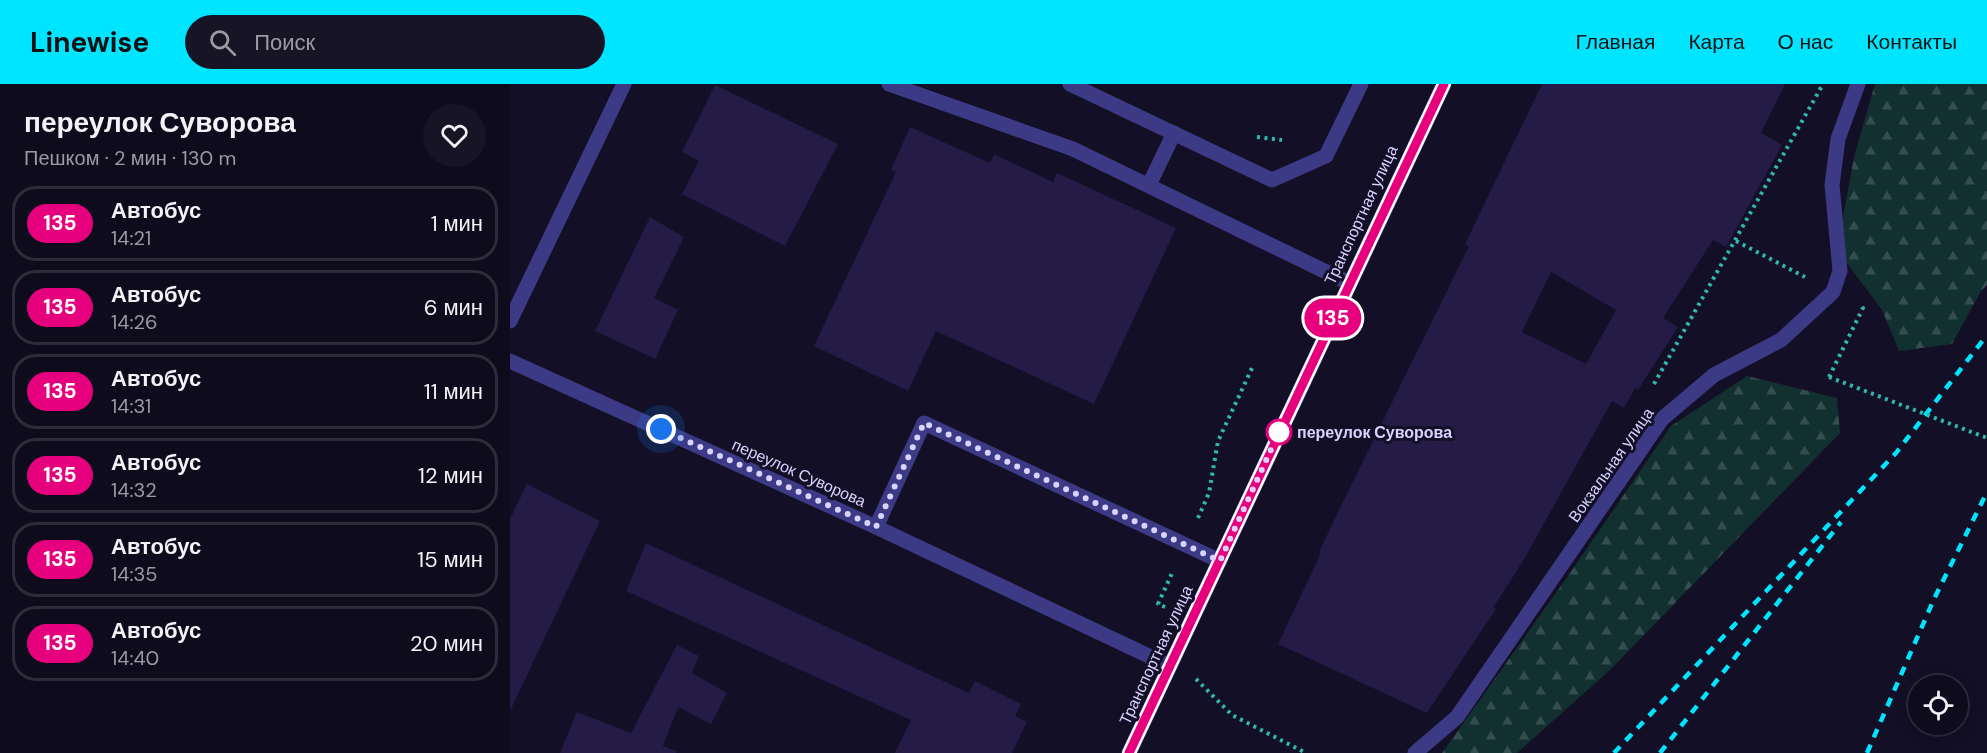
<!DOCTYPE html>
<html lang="ru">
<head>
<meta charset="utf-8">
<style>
	:root { --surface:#0e0b1c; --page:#171425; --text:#f1f3f6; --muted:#9b9ba3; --line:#2e2b3b; --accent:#00e5ff }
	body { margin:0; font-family:"DM Sans",sans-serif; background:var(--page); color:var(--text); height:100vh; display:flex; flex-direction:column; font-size:22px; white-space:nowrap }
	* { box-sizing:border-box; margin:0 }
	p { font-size:20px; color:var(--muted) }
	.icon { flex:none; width:33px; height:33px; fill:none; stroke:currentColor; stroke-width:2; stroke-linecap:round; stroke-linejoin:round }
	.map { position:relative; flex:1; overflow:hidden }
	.sheet { display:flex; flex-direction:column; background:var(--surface); width:510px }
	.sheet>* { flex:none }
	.badge { padding:0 12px; border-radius:20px; font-size:21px; line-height:39px }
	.controls { position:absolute; left:1398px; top:591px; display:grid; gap:12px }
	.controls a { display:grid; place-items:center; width:60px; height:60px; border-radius:50%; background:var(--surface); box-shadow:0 3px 15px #0003,0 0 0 2px var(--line); font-size:30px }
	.you { position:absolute; width:30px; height:30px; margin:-15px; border:4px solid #fff; border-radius:50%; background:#1a73e8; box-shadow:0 0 0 9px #1a73e833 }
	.map>.badge { position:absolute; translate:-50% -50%; box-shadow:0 0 0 3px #fff }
	.round { display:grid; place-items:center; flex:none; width:63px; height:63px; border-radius:32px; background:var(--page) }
	.head { display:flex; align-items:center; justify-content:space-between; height:102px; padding:0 24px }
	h1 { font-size:28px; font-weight:600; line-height:45px }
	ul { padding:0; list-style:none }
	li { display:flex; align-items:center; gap:18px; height:75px; margin:0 12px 9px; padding:0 12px; border:3px solid var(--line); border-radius:24px }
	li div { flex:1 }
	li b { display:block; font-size:22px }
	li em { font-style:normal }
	li .badge { min-width:66px; font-weight:700; text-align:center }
	header { display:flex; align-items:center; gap:36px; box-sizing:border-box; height:84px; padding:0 30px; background:var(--accent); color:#111 }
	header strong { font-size:28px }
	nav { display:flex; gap:33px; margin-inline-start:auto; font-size:21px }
	.search { width:420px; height:54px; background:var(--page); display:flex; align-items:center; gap:15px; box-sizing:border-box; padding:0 21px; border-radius:33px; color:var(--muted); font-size:22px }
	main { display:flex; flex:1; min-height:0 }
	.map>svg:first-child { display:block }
	.forest { fill:url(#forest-firs) }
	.building { fill:#241b47; fill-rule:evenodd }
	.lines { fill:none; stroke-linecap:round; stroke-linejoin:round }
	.path { stroke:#2fb8b0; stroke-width:4; stroke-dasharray:3 4.5; stroke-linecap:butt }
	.service { stroke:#3d3a85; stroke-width:15 }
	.minor { stroke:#3d3a85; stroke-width:15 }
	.tertiary { stroke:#3d3a85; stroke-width:15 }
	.rail { stroke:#00e5ff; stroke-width:4.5; stroke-dasharray:9 8; stroke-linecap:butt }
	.path-bridge { stroke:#2fb8b0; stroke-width:4; stroke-dasharray:3 4.5; stroke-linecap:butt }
	.line-casing { stroke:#fff; stroke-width:14 }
	.line { stroke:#e6007e; stroke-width:9 }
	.walk { stroke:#d9d4ff; stroke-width:6; stroke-dasharray:0 10.8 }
	.stop-dot { fill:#fff; stroke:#e6007e; stroke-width:3 }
	.labels { text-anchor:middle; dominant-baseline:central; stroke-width:6; stroke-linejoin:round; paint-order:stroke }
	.street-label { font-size:16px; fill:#d9d4ff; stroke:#130f26 }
	.stop-label { font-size:16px; font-weight:bold; fill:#d9d4ff; stroke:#130f26; text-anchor:start }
</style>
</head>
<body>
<header>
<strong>Linewise</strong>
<div class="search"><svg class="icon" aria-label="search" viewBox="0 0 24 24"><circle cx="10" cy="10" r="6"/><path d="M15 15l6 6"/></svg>Поиск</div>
<nav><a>Главная</a><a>Карта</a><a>О нас</a><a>Контакты</a></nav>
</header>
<main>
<section class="sheet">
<div class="head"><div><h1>переулок Суворова</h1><p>Пешком · 2 мин · 130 m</p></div><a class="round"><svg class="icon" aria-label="heart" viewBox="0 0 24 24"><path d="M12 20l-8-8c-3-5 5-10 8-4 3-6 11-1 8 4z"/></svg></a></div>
<ul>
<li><span class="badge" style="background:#e6007e;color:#fff">135</span><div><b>Автобус</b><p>14:21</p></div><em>1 мин</em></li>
<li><span class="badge" style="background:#e6007e;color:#fff">135</span><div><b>Автобус</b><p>14:26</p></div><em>6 мин</em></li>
<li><span class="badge" style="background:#e6007e;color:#fff">135</span><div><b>Автобус</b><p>14:31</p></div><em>11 мин</em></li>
<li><span class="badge" style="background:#e6007e;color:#fff">135</span><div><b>Автобус</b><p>14:32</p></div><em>12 мин</em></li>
<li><span class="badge" style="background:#e6007e;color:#fff">135</span><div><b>Автобус</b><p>14:35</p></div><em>15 мин</em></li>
<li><span class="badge" style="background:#e6007e;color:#fff">135</span><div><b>Автобус</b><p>14:40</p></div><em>20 мин</em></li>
</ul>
</section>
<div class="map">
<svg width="1477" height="669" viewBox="0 0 1477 669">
	<defs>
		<pattern id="forest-firs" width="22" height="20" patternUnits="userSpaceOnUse" patternTransform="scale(1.5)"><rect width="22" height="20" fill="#12302f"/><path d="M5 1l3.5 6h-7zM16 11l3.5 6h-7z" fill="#344d4e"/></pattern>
	</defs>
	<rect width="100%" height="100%" fill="#130f26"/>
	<g class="forest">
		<path d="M 1365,0 L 1477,0 L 1477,201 L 1471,207 L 1442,260 L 1389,267 L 1372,226 L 1327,166 L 1344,73 Z"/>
		<path d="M 1237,292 L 1327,314 L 1330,349 L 1100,586 L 1007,669 L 932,669 L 1058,492 L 1161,342 Z"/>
	</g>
	<g class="building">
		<path d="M 1032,0 L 1275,0 L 1251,49 L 1272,61 L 1216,163 L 1203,156 L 1153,234 L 1168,243 L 1128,306 L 1125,304 L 1114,324 L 1102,317 L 1013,477 L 983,524 L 986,525 L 917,629 L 768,560 L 811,469 L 809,468 L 828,428 L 959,162 L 955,160 ZM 1041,188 L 1106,226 L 1076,280 L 1012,248 Z"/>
		<path d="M 205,1 L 328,60 L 275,162 L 172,110 L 189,77 L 172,68 Z"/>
		<path d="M 400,43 L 480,79 L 484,70 L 543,98 L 547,89 L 666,144 L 584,320 L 426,247 L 398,307 L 304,262 L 386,88 L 381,86 Z"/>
		<path d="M 140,133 L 174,153 L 144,214 L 168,226 L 145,275 L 85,247 Z"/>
		<path d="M 17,400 L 90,437 L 0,627 L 0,435 Z"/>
		<path d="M 136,459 L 459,609 L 465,597 L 511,620 L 505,632 L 517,638 L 502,669 L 385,669 L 401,636 L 116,507 Z"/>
		<path d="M 167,561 L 189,572 L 182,589 L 217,609 L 201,640 L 168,623 L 153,662 L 166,667 L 166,669 L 50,669 L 67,628 L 121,649 Z"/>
	</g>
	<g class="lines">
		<g class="path">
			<path d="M 747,53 L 772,56"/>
			<path d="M 1226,157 L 1295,193"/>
			<path d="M 1319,293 L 1353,224 L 1349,222"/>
			<path d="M 1144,300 L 1313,0"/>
			<path d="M 688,434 L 699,409 L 708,357 L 743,282"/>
			<path d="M 655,523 L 648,520 L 663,487"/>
			<path d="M 686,595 L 722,631 L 796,669"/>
		</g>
		<g class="service">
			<path d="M 560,0 L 762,96 L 816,72 L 851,0"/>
			<path d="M 639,101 L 664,49"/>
			<path d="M 366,443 L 414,339 L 710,477"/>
		</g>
		<g class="minor">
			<path d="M 379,0 L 563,65 L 839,199"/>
			<path d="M 0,237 L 114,0"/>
			<path d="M 0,277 L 366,443 L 660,582"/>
			<path d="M 905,669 L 947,633 L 1152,335 L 1204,291 L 1271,256 L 1323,208 L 1330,187 L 1322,101 L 1328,55 L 1348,0"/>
		</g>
		<path class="tertiary" d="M 619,669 L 934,0"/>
		<g class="rail">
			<path d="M 1104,669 L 1386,369 L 1477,251"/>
			<path d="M 1150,669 L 1331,438"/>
			<path d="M 1357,669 L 1424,515 L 1477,408"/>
		</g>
		<path class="path-bridge" d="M 1319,293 L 1477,354"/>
	</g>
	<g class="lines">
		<g class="line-casing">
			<path id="line" d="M 619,669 L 934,0"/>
		</g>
		<use href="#line" class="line"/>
		<path class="walk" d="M 151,345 L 366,443 L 414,339 L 710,477 L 770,346 L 769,348"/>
	</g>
	<circle class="stop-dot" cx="769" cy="348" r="12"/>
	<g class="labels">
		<g class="street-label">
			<text transform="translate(851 131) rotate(-65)">Транспортная улица</text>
			<text transform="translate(1101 381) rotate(-55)">Вокзальная улица</text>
			<text transform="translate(289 389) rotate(24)">переулок Суворова</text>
			<text transform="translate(646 571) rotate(-65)">Транспортная улица</text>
		</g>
		<g class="stop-label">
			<text x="787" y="348">переулок Суворова</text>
		</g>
	</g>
</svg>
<div class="controls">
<a><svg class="icon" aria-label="locate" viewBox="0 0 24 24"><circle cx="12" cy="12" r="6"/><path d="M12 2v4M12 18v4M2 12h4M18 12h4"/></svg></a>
</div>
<div class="you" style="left:151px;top:345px"></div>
<b class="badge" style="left:823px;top:234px;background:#e6007e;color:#fff">135</b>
</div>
</main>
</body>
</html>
